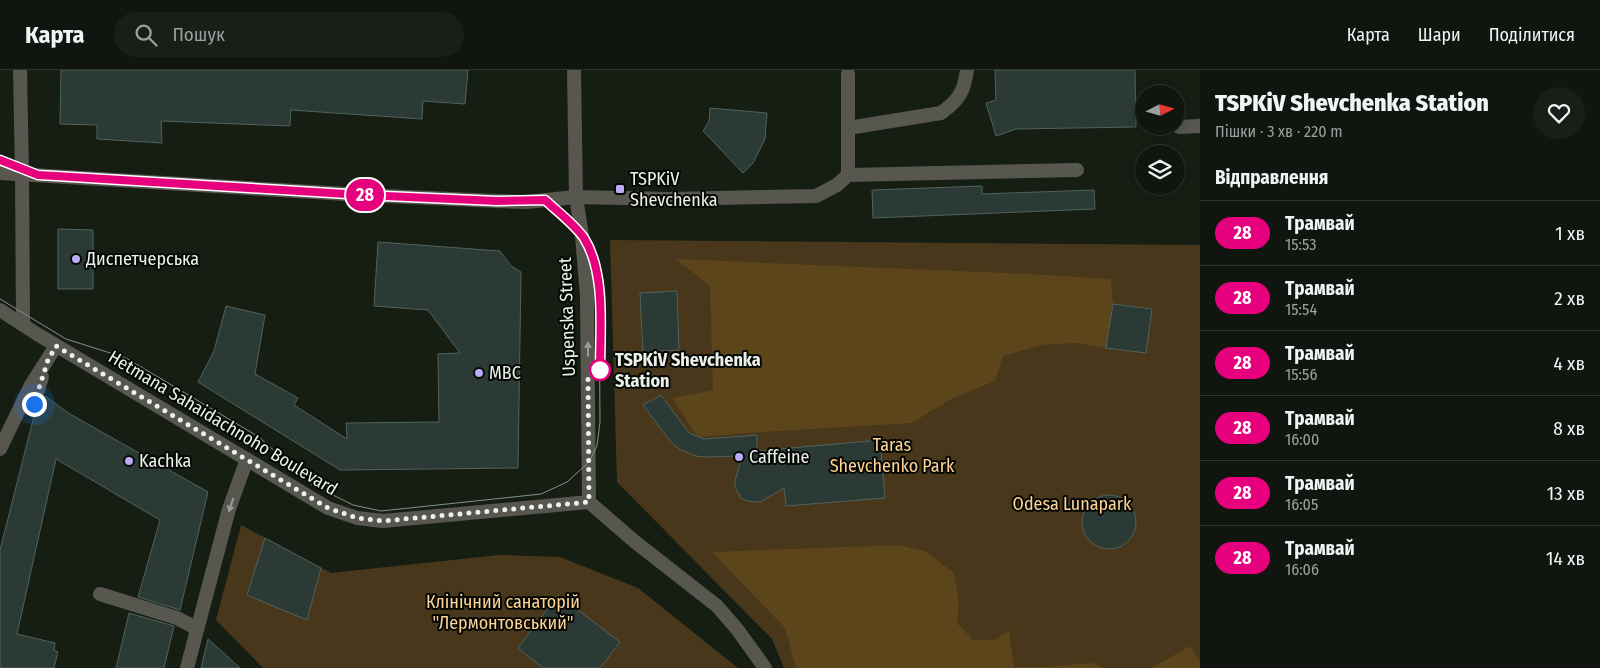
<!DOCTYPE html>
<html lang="uk">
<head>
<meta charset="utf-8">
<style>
	:root { --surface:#10160f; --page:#191f18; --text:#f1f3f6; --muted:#9c9f9e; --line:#30352f }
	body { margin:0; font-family:"Fira Sans Condensed",sans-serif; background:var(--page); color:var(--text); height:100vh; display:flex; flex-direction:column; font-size:19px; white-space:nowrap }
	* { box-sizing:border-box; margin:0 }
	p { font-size:16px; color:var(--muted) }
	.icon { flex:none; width:28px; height:28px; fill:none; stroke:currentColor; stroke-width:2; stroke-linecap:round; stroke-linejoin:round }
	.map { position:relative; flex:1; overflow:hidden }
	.panel { display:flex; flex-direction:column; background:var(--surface); width:400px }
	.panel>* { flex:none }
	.badge { padding:0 10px; border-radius:16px; font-size:18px; line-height:32px }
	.needle { width:32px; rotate:84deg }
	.tools { position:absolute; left:1135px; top:15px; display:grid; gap:10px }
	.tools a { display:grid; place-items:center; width:50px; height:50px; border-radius:50%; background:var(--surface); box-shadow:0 2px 8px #0003,0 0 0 1px var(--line); font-size:25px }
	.you { position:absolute; width:25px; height:25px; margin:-12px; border:4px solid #fff; border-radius:50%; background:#1a73e8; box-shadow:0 0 0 8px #1a73e833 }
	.map>.badge { position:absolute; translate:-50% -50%; box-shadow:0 0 0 2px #fff }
	h2 { padding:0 15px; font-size:19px; line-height:45px }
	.round { display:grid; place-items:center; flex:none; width:52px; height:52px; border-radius:26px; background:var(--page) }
	.summary { display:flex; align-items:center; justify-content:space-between; height:85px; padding:0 15px }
	h1 { font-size:24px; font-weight:800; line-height:38px }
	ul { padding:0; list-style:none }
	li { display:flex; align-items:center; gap:15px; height:65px; padding:0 15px; border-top:1px solid var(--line) }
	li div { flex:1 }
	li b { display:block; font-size:19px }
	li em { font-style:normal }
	li .badge { min-width:55px; font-weight:700; text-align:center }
	header { display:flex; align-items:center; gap:30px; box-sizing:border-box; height:70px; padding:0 25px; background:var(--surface); border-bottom:1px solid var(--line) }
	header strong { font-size:24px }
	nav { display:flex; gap:28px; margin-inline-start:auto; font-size:18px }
	.search { width:350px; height:45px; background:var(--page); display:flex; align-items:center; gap:12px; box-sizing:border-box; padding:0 18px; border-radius:28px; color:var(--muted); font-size:19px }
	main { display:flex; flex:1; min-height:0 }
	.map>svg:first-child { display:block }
	.green { fill:#48371a }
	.forest { fill:#5c441b }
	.building { fill:#2b3a35; stroke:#51625c }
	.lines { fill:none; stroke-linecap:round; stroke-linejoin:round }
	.service { stroke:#575750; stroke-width:14 }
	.minor { stroke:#575750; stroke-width:14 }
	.tertiary { stroke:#575750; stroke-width:14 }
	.tram { stroke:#878e85; stroke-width:1 }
	.oneway { fill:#9a9d96 }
	.line-casing { stroke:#fff; stroke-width:11 }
	.line { stroke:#e6007e; stroke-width:8 }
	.walk { stroke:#ecf2eb; stroke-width:5; stroke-dasharray:0 9 }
	.poi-dot { fill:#bbaaf6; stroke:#050704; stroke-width:2 }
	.stop-dot { fill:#fff; stroke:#e6007e; stroke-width:2.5 }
	.labels { text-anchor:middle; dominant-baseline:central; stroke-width:4; stroke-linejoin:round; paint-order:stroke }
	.poi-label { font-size:18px; fill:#ecf2eb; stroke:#050704; text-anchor:start }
	.street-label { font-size:18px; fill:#ecf2eb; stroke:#050704 }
	.stop-label { font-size:18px; font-weight:bold; fill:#ecf2eb; stroke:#050704; text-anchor:start }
	.park-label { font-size:18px; fill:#fed392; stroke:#050704 }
</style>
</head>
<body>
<header>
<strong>Карта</strong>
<div class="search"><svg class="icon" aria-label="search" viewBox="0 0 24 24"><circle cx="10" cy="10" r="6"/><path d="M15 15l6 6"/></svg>Пошук</div>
<nav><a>Карта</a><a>Шари</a><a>Поділитися</a></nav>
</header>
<main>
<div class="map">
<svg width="1200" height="598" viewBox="0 0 1200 598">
	<rect width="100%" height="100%" fill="#161e14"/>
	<g class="green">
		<path d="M 610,170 L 1200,175 L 1200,598 L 784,598 L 772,569 L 617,412 Z"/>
		<path d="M 241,455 L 331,503 L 499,485 L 560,487 L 638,518 L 738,598 L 263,598 L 216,550 Z"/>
	</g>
	<g class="forest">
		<path d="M 676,189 L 1029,204 L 1111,209 L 1113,234 L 1106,278 L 1076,273 L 1042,275 L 1003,286 L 995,311 L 951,329 L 912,353 L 761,362 L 697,367 L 672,328 L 713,320 L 710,216 Z"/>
		<path d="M 898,475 L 925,481 L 954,503 L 959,532 L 957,553 L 973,570 L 994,570 L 1009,561 L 1014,597 L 1046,597 L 1092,593 L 1104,598 L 796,598 L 785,558 L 712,482 Z"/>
		<path d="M 1190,576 L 1200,591 L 1200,598 L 1152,598 Z"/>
	</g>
	<g class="building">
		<path d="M 61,0 L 468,0 L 465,34 L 423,31 L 422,49 L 291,40 L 290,56 L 161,51 L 162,73 L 97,69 L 97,55 L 60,54 Z"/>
		<path d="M 995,0 L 1135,0 L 1136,57 L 1016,59 L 996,66 L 986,33 L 996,30 Z"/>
		<path d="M 710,38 L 767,43 L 765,69 L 753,93 L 743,103 L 703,61 L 709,51 Z"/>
		<path d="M 982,116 L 982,124 L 1094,120 L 1095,139 L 873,148 L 872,120 Z"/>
		<path d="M 58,159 L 93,160 L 93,219 L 58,219 Z"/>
		<path d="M 378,172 L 500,181 L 511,196 L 521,202 L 518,398 L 340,400 L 198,312 L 214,281 L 226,236 L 265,245 L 255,304 L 298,328 L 294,335 L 347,369 L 346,353 L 439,352 L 438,284 L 460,283 L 428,240 L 374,236 Z"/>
		<path d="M 677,221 L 679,280 L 643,282 L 640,223 Z"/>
		<path d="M 1113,234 L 1152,239 L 1146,283 L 1106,278 Z"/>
		<path d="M 661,325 L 689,363 L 704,369 L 757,365 L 757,381 L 880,370 L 885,428 L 786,436 L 784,418 L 760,432 L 747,431 L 741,428 L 735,417 L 735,411 L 742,386 L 705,387 L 696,386 L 679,379 L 670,371 L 643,335 Z"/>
		<path d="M 45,326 L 70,344 L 208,422 L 180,540 L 138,527 L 160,450 L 56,389 L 17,564 L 55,573 L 54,580 L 58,582 L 54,598 L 0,598 L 0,480 L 35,342 L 40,339 Z"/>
		<circle cx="1109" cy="452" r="27"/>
		<path d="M 265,468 L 321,498 L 307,550 L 247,525 Z"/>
		<path d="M 558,525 L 620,572 L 600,598 L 543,598 L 518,578 Z"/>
		<path d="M 129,543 L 174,556 L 164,598 L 116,598 Z"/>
		<path d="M 208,569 L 240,598 L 201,598 Z"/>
	</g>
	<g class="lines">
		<g class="service">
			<path d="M 1179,57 L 1200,56"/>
			<path d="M 848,58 L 941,43 C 959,30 964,22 967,0"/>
			<path d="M 22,104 L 23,253"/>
			<path d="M 848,105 L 848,4"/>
			<path d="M 576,127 L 669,129 L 816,126 L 837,115 L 848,105 L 1077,100"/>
			<path d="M 34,333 L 42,307"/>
			<path d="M 0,379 L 31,315 L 56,276"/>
			<path d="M 100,524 L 177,548 L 196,558"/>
		</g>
		<g class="minor">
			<path d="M 20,0 L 22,104"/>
			<path d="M 589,432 L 634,471 L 717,536 L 737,559 L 765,598"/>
			<path d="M 187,598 L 229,439 L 247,389"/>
		</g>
		<g class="tertiary">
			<path d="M 0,103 L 363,125 L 497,131 L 526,132 L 576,127"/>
			<path d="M 0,240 L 37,264 L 328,438 L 357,448 L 383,451 L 589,432 L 587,226 L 582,166 L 576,127 L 574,0"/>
		</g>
		<g class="tram">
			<path d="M 0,90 L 38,105"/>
			<path d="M 0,229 L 66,269 L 126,288 L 259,367 L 311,414 L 353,435 L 381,441 L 541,424 L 567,412 L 589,392 L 597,376 L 600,352 L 599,213 C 592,170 575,158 545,130"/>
			<path d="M 236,362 L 266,380"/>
		</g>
	</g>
	<defs><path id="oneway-solid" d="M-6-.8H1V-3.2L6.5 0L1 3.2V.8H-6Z" transform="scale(1.25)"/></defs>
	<g class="oneway">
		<use href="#oneway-solid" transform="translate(588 279) rotate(-91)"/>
		<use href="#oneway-solid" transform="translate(231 435) rotate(109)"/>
	</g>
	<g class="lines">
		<g class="line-casing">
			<path id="line" d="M 0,90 L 38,105 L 56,106 L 363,125 L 497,131 L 545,130 C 558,142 574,154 584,168 C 606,203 600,259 600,300"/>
		</g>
		<use href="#line" class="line"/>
		<path class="walk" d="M 34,334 L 48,290 L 56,276 L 328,438 L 357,448 L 383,451 L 589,432 L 588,305 L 600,300"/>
	</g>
	<g class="poi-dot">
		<rect x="615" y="114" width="10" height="10" rx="2.5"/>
		<circle cx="76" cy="189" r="5"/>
		<circle cx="479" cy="303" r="5"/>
		<circle cx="739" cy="387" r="5"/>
		<circle cx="129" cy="391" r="5"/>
	</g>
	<circle class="stop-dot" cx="600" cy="300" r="10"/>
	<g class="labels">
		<g class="poi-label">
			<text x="630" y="109">TSPKiV<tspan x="630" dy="21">Shevchenka</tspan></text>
			<text x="86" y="189">Диспетчерська</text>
			<text x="489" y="303">МВС</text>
			<text x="749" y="387">Caffeine</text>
			<text x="139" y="391">Kachka</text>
		</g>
		<g class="street-label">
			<text transform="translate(567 247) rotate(-92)">Uspenska Street</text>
			<text transform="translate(223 353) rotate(31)">Hetmana Sahaidachnoho Boulevard</text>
		</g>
		<g class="stop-label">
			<text x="615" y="290">TSPKiV Shevchenka<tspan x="615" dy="21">Station</tspan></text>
		</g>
		<g class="park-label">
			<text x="892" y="375">Taras<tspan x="892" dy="21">Shevchenko Park</tspan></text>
			<text x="1072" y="434">Odesa Lunapark</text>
			<text x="503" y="532">Клінічний санаторій<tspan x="503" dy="21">"Лермонтовський"</tspan></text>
		</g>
	</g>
</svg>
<div class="tools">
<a><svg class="needle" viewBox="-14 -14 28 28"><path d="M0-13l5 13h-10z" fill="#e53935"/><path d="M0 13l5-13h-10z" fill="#9c9f9e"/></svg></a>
<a><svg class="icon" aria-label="layers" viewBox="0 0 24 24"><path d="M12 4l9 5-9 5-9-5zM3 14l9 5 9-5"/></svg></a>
</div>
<div class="you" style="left:34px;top:334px"></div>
<b class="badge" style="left:365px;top:125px;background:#e6007e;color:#fff">28</b>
</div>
<section class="panel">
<div class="summary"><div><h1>TSPKiV Shevchenka Station</h1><p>Пішки · 3 хв · 220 m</p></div><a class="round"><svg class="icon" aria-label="heart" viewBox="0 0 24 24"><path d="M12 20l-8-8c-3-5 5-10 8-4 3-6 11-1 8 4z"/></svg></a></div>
<h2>Відправлення</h2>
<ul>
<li><span class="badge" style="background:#e6007e;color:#fff">28</span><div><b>Трамвай</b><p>15:53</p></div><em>1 хв</em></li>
<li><span class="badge" style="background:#e6007e;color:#fff">28</span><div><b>Трамвай</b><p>15:54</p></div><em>2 хв</em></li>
<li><span class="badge" style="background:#e6007e;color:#fff">28</span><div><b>Трамвай</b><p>15:56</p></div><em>4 хв</em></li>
<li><span class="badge" style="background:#e6007e;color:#fff">28</span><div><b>Трамвай</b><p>16:00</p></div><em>8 хв</em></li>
<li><span class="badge" style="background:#e6007e;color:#fff">28</span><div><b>Трамвай</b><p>16:05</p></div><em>13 хв</em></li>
<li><span class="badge" style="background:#e6007e;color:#fff">28</span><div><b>Трамвай</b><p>16:06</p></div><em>14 хв</em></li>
</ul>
</section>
</main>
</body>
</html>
